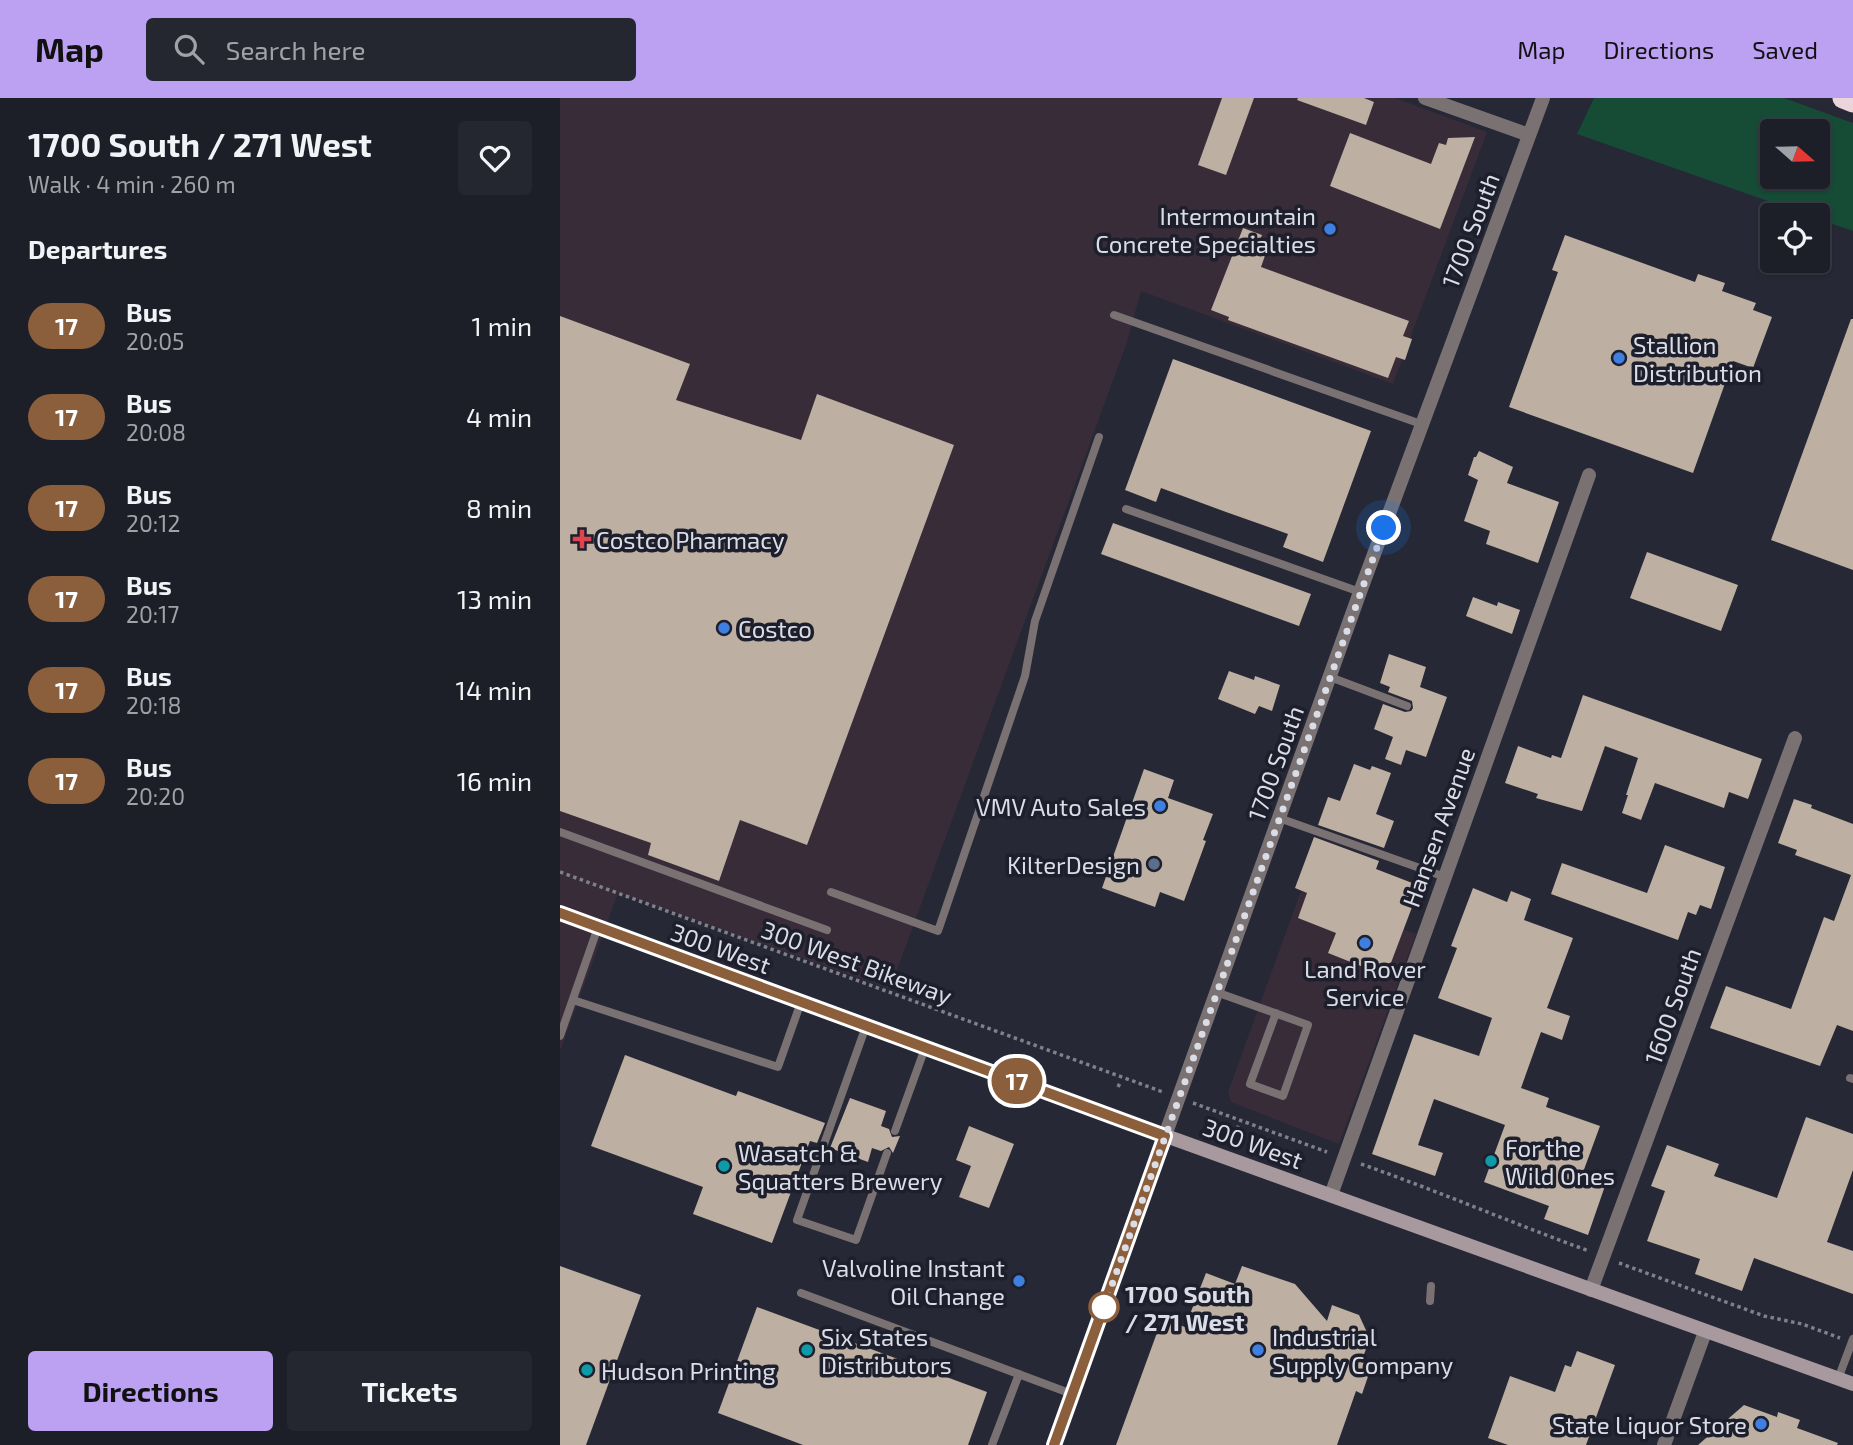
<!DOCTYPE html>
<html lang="en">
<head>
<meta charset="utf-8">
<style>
	:root { --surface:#1c1e28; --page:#252730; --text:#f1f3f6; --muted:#a0a2a8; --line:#3a3c45; --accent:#bca0f2 }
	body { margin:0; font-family:"Exo 2",sans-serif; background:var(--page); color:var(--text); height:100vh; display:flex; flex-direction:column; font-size:26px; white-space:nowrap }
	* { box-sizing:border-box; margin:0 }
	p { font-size:23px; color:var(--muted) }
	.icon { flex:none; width:38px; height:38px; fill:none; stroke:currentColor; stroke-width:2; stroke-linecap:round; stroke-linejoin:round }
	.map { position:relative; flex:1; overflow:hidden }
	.side { display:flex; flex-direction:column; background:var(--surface); width:560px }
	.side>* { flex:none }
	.badge { padding:0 14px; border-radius:23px; font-size:24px; line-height:46px }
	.needle { width:46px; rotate:110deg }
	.tools { position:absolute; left:1200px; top:21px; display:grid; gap:14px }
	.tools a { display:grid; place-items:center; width:70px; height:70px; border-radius:7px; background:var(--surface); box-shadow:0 2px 5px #0004,0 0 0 2px var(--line); font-size:35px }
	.you { position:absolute; width:35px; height:35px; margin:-18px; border:5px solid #fff; border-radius:50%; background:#1a73e8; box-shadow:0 0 0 10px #1a73e833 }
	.map>.badge { position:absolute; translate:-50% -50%; box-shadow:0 0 0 4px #fff }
	h2 { padding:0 28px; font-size:26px; line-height:63px }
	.round { display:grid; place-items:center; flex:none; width:74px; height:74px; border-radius:7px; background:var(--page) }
	.headline { display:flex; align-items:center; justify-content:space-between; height:119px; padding:0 28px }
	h1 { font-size:33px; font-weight:700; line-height:52px }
	.primary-button { display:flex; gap:14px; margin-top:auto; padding:14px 28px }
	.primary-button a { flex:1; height:80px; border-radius:7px; background:var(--accent); color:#111; font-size:28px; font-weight:700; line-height:80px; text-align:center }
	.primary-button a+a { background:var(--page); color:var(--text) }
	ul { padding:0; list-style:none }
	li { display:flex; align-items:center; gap:21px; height:91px; padding:0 28px }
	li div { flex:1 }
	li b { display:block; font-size:26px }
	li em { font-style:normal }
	li .badge { min-width:77px; font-weight:700; text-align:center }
	header { display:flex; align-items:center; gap:42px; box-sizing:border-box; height:98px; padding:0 35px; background:var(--accent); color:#111 }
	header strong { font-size:33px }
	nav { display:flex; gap:38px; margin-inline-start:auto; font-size:24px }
	.search { width:490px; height:63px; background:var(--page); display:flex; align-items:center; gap:18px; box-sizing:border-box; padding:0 24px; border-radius:7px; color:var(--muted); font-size:26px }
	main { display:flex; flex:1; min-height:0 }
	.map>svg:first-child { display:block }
	.commercial { fill:#392c39 }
	.green { fill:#164b36; fill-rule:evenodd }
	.building { fill:#bdafa1 }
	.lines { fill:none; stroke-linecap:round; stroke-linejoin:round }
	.path { stroke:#7e808b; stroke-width:3.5; stroke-dasharray:3.5 3.5; stroke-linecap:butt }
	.service { stroke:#7a7173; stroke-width:8 }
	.minor { stroke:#7a7173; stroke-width:14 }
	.tertiary { stroke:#7a7173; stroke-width:14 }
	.secondary { stroke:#a7999d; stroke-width:14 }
	.motorway { stroke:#ebd5da; stroke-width:21 }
	.line-casing { stroke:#fff; stroke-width:16 }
	.line { stroke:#8b5e3c; stroke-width:10 }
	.walk { stroke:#dbdde6; stroke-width:7; stroke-dasharray:0 12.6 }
	.shop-dot { fill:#3f7fe0; stroke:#1d1f2c; stroke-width:2.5 }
	.health-dot { fill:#e0444e; stroke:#1d1f2c; stroke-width:2.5 }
	.service-dot { fill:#5c6f8a; stroke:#1d1f2c; stroke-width:2.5 }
	.culture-dot { fill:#0f9aa8; stroke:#1d1f2c; stroke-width:2.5 }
	.stop-dot { fill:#fff; stroke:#8b5e3c; stroke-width:3.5 }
	.labels { text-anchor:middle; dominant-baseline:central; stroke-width:7; stroke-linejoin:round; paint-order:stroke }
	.poi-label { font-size:24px; fill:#dbdde6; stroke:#1d1f2c; text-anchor:start }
	.street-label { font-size:24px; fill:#dbdde6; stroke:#1d1f2c }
	.stop-label { font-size:24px; font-weight:bold; fill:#dbdde6; stroke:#1d1f2c; text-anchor:start }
</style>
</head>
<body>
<header>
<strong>Map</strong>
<div class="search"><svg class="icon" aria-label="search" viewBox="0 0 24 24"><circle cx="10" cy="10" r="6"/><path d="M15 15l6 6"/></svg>Search here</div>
<nav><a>Map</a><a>Directions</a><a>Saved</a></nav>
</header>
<main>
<section class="side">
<div class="headline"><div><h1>1700 South / 271 West</h1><p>Walk · 4 min · 260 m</p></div><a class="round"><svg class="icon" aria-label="heart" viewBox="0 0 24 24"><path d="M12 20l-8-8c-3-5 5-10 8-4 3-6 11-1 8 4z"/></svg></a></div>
<h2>Departures</h2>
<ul>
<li><span class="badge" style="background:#8b5e3c;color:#fff">17</span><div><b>Bus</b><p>20:05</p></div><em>1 min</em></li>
<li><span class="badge" style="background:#8b5e3c;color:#fff">17</span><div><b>Bus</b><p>20:08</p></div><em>4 min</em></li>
<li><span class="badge" style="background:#8b5e3c;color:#fff">17</span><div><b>Bus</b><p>20:12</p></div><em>8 min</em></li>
<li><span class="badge" style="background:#8b5e3c;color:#fff">17</span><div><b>Bus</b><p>20:17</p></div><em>13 min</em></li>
<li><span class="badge" style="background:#8b5e3c;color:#fff">17</span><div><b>Bus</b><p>20:18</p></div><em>14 min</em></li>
<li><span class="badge" style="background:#8b5e3c;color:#fff">17</span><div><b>Bus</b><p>20:20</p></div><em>16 min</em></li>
</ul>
<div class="primary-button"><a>Directions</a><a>Tickets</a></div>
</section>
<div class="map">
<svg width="1293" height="1347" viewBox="0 0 1293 1347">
	<rect width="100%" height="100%" fill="#262836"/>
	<g class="commercial">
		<path d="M 0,0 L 835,0 L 927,34 L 833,286 L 581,193 L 566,247 L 330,891 L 58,795 L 0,953 Z"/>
		<path d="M 741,793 L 856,836 L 779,1046 L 671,1004 L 668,994 Z"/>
	</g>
	<path class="green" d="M 1034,0 L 1224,0 L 1293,25 L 1293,133 L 1258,121 L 1258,117 L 1248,117 L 1017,36 ZM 1213,33 L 1258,33 L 1258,79 L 1213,79 Z"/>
	<g class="building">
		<path d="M 662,0 L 694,0 L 666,77 L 638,67 Z"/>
		<path d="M 738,0 L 804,0 L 814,4 L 806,27 L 737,2 Z"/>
		<path d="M 790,35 L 871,66 L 879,45 L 886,47 L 888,40 L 915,39 L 880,131 L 770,88 Z"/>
		<path d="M 683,130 L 702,137 L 698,148 L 707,152 L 701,169 L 849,223 L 843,238 L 852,241 L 845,262 L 836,259 L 828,280 L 668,222 L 669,219 L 651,212 Z"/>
		<path d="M 1005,137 L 1135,184 L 1138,176 L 1165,185 L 1162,193 L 1196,205 L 1193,212 L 1212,219 L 1193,270 L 1173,263 L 1133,375 L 949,309 L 998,174 L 992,172 Z"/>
		<path d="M 0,218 L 130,266 L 116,302 L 241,342 L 257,296 L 394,347 L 247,747 L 180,722 L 159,783 L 88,757 L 91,745 L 0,713 Z"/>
		<path d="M 1291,221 L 1293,221 L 1293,472 L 1211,442 Z"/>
		<path d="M 613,261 L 811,333 L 763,464 L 723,449 L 728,436 L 666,414 L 601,390 L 596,404 L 565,392 Z"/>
		<path d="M 919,353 L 953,369 L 947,385 L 999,404 L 978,465 L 926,446 L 930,433 L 904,423 L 918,382 L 908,377 L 914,359 L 916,359 Z"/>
		<path d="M 553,425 L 751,496 L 739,528 L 541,456 Z"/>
		<path d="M 1087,454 L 1178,487 L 1161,533 L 1070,500 Z"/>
		<path d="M 913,499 L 937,508 L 938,504 L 960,512 L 952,536 L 906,518 Z"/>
		<path d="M 829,556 L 866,569 L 860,589 L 887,599 L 866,659 L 846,652 L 841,667 L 825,661 L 833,639 L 814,631 L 823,606 L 845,614 L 851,613 L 853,610 L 852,603 L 828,594 L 830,589 L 820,585 Z"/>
		<path d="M 669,573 L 694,582 L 695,578 L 720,587 L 712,613 L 699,608 L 695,616 L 658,601 Z"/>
		<path d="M 1023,597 L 1202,661 L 1188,701 L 1169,694 L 1164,710 L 1095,685 L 1081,722 L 1062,715 L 1068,697 L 1066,697 L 1078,660 L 1045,648 L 1022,713 L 976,700 L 978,696 L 945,685 L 958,648 L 991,660 L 992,657 L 1001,660 Z"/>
		<path d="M 794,666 L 810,672 L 812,668 L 831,675 L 816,716 L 834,723 L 824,750 L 758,727 L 768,699 L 780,703 Z"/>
		<path d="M 584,671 L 614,682 L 608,700 L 653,716 L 643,742 L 646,743 L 624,803 L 600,794 L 595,809 L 542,790 Z"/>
		<path d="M 1234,701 L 1252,707 L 1251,710 L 1293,726 L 1293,933 L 1277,927 L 1260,968 L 1150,930 L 1166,888 L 1231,911 L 1264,819 L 1274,823 L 1291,777 L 1235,757 L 1237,752 L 1218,745 Z"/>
		<path d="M 754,739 L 819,763 L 816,771 L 860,788 L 826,878 L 768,855 L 776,835 L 738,820 L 747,795 L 735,790 Z"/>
		<path d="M 1105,747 L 1165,769 L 1151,811 L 1140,807 L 1136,817 L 1128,814 L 1118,842 L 991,796 L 1002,765 L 1087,795 Z"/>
		<path d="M 913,790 L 947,804 L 951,793 L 971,801 L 964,822 L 1013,840 L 987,910 L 1010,918 L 1002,942 L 981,934 L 961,990 L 989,1000 L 986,1009 L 1040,1028 L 1022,1077 L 1046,1085 L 1028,1137 L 984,1121 L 989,1108 L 924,1084 L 945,1027 L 874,1001 L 858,1047 L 883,1055 L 875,1078 L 812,1056 L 854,936 L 919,958 L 932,920 L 878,900 L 897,850 L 891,848 Z"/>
		<path d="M 65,957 L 176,998 L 178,993 L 265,1025 L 257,1045 L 250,1043 L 212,1145 L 133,1116 L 143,1089 L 31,1048 Z"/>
		<path d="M 290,1000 L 326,1013 L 321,1028 L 329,1031 L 332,1039 L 340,1038 L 333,1055 L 329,1049 L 321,1053 L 312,1050 L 308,1064 L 270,1050 Z"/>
		<path d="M 1246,1019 L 1293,1036 L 1293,1072 L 1267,1144 L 1293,1153 L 1293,1196 L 1194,1160 L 1182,1193 L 1135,1176 L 1140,1161 L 1087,1143 L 1105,1093 L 1091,1088 L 1107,1047 L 1159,1066 L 1154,1078 L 1217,1100 Z"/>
		<path d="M 409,1028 L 454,1046 L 429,1110 L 399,1099 L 411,1068 L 396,1062 Z"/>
		<path d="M 0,1168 L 81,1197 L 26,1347 L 0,1347 Z"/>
		<path d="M 682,1168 L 735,1186 L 767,1223 L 772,1207 L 799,1217 L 810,1241 L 801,1264 L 812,1267 L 802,1296 L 796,1293 L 777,1347 L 556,1347 L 602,1221 L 625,1229 L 646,1175 L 675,1186 Z"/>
		<path d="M 197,1209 L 427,1294 L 408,1347 L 243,1347 L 158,1315 Z"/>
		<path d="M 1017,1253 L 1055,1267 L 1026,1347 L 948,1347 L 928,1340 L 950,1278 L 995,1294 L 1005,1267 L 1011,1269 Z"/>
		<path d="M 1184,1307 L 1217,1319 L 1218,1314 L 1240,1322 L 1237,1330 L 1278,1345 L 1277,1347 L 1138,1347 Z"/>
	</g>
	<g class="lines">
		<g class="path">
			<path d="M 0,774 L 603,994"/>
			<path d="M 558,989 L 560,985"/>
			<path d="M 633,1005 L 767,1054"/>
			<path d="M 677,1031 L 679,1027"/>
			<path d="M 801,1066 C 878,1093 952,1125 1029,1153"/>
			<path d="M 1059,1165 L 1204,1218 L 1242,1226 L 1280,1240"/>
		</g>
		<g class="service">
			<path d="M 554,217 L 861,326"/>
			<path d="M 566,411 L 800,494"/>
			<path d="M 770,579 L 847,608"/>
			<path d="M 719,720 L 885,779"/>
			<path d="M 0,734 L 267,832"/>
			<path d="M 271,794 L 378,833 L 465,578 L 475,523 L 539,339"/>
			<path d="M 656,894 L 748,927 L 723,998 L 690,986 L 716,915"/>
			<path d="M 13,902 L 218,969 L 241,904"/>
			<path d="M 306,928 L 237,1122 L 296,1142 L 327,1055"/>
			<path d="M 0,938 L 38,829"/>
			<path d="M 1290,980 L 1293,981"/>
			<path d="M 335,1033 L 365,950"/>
			<path d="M 241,1195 L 512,1296"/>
			<path d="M 870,1203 L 871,1188"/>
			<path d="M 1278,1281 L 1293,1241"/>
			<path d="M 432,1347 L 459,1276"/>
		</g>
		<g class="minor">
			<path d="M 865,0 L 969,37"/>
			<path d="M 771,1097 L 1029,377"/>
			<path d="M 1031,1192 L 1235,640"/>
			<path d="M 1104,1347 L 1145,1234"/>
		</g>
		<path class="tertiary" d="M 494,1347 L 800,494 L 983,0"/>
		<path class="secondary" d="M 0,815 L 548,1017 L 1293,1286"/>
		<path class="motorway" d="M 1283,0 L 1293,4"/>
	</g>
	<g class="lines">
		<g class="line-casing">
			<path id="line" d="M 0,815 L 605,1038 L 494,1347"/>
		</g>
		<use href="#line" class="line"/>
		<path class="walk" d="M 544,1209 L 824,430"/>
	</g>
	<g class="shop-dot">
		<circle cx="770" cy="131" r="7"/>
		<circle cx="1059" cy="260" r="7"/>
		<circle cx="164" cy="530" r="7"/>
		<circle cx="600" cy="708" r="7"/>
		<circle cx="805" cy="845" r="7"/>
		<circle cx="459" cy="1183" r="7"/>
		<circle cx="698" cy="1252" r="7"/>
		<circle cx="1201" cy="1326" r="7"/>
	</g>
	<path class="health-dot" d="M18.5 430.5h7v7h7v7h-7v7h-7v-7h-7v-7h7z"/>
	<circle class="service-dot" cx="594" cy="766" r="7"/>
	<g class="culture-dot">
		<circle cx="931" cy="1063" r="7"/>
		<circle cx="164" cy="1068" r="7"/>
		<circle cx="247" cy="1252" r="7"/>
		<circle cx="27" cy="1272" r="7"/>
	</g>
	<circle class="stop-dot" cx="544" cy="1209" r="14"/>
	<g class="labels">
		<g class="poi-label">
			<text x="756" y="117" text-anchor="end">Intermountain<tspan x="756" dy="28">Concrete Specialties</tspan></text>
			<text x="1073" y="246">Stallion<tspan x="1073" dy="28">Distribution</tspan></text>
			<text x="36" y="441">Costco Pharmacy</text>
			<text x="178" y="530">Costco</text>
			<text x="586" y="708" text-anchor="end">VMV Auto Sales</text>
			<text x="580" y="766" text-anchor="end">KilterDesign</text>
			<text x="805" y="870" text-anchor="middle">Land Rover<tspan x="805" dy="28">Service</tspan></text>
			<text x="945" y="1049">For the<tspan x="945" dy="28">Wild Ones</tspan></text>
			<text x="178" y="1054">Wasatch &amp;<tspan x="178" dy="28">Squatters Brewery</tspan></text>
			<text x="445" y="1169" text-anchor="end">Valvoline Instant<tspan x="445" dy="28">Oil Change</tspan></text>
			<text x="261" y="1238">Six States<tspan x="261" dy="28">Distributors</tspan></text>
			<text x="712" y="1238">Industrial<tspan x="712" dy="28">Supply Company</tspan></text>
			<text x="41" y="1272">Hudson Printing</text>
			<text x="1187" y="1326" text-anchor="end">State Liquor Store</text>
		</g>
		<g class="street-label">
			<text transform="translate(910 132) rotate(-69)">1700 South</text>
			<text transform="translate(715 665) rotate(-70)">1700 South</text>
			<text transform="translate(878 729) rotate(-70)">Hansen Avenue</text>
			<text transform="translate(161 850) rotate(20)">300 West</text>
			<text transform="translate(297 864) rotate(20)">300 West Bikeway</text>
			<text transform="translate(1112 908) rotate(-70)">1600 South</text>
			<text transform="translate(693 1045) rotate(20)">300 West</text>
		</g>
		<g class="stop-label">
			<text x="565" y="1195">1700 South<tspan x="565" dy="28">/ 271 West</tspan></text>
		</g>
	</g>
</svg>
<div class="tools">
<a><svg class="needle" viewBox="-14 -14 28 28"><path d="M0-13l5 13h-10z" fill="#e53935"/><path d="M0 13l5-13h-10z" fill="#a0a2a8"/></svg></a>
<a><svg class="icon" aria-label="locate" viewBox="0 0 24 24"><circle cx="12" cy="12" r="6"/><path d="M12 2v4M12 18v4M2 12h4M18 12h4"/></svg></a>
</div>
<div class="you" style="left:824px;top:430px"></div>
<b class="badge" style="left:457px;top:983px;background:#8b5e3c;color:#fff">17</b>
</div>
</main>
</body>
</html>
